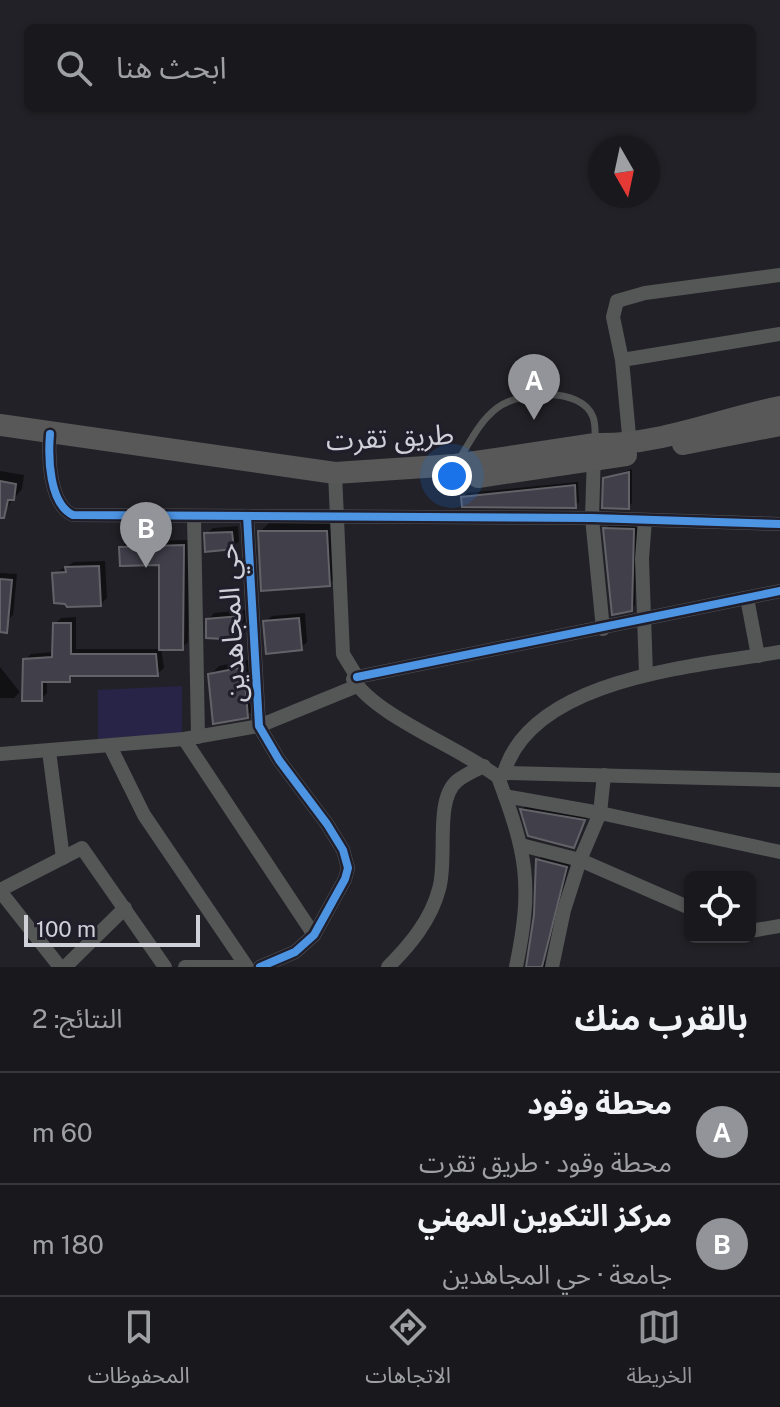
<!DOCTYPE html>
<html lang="ar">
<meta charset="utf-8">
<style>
body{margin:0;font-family:"Public Sans","Noto Sans Arabic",sans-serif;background:#26262a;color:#f1f3f6;direction:rtl}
.controls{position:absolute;right:24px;bottom:24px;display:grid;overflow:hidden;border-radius:12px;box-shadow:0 2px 6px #0004}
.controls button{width:72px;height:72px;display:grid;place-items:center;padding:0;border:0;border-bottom:2px solid #37383b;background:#19191d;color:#f1f3f6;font:40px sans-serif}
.compass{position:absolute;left:588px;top:136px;width:72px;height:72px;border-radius:50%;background:#19191d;box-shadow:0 2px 6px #0004;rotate:171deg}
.scale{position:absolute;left:24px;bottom:20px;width:176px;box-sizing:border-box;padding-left:8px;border:4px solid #d0d0d8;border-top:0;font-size:22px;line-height:28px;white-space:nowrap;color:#d0d0d8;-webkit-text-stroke:6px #1f1e2a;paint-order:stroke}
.you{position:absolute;left:452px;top:476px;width:28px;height:28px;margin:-20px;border:6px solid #fff;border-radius:50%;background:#1a73e8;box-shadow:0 0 0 12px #1a73e833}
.badge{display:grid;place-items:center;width:52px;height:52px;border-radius:50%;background:#93939a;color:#fff;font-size:26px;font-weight:700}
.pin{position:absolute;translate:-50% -66px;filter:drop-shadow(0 2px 4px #0008)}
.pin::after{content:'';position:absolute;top:42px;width:28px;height:24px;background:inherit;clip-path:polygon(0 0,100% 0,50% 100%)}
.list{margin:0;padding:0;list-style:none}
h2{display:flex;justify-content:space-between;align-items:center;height:104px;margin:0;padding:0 32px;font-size:34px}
h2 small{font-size:26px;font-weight:400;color:#9fa0a4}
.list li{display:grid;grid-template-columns:52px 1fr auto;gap:24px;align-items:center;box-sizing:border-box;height:112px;padding:0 32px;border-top:2px solid #37383b}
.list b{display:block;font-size:30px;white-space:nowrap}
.list p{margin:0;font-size:26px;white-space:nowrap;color:#9fa0a4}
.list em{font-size:26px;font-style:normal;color:#9fa0a4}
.icon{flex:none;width:44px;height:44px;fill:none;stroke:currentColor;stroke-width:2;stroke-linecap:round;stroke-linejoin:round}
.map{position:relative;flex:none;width:780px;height:967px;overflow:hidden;direction:ltr}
.search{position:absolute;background:#19191d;box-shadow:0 2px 6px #0004;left:24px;right:24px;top:24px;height:88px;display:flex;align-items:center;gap:20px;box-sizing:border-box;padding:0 28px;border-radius:12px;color:#9fa0a4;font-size:30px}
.sheet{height:328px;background:#19191d}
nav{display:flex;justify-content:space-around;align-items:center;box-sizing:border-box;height:112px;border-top:2px solid #37383b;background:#19191d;font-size:22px;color:#9fa0a4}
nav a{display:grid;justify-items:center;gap:4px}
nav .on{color:#93939a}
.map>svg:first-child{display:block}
</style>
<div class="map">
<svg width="780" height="967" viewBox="0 0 780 967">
<rect width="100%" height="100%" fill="#212127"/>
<!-- green -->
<polygon fill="#282447" points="182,686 182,733 98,739 98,690"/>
<!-- shadow -->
<g fill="#0007">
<polygon points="632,469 632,503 628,507 605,478"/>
<polygon points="0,471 24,475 22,489 5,509 0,509"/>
<polygon points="578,482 579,502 575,506 463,497 467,493"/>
<polygon points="269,523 335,523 338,575 329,584 260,532"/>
<polygon points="609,525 637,526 635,605 631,609 605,529"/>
<polygon points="238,526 239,541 233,547 206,534 213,528"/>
<polygon points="190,540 188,642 182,648 161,648 164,668 157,674 75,674 70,680 47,680 47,693 41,699 25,660 31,654 54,652 55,624 61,618 76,617 76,649 161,649 161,563 121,548 127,541"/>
<polygon points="105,561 107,598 101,604 54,574 74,562"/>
<polygon points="0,573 17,574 13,615 7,621 0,621"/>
<polygon points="245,610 246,631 240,638 208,620 214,613"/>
<polygon points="305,613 307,642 301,648 265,622 272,616"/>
<polygon points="252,659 256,707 247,716 210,675 219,666"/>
<polygon points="0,667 20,692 14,698 0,698"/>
<polygon points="526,806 587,817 577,842 574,846 522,809"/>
<polygon points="542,856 570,863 545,960 548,967 528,967 536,915 538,860"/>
</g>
<!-- building -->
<g fill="#403f4a" stroke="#626268" stroke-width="2">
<polygon points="629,472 629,509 602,508 603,478"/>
<polygon points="0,481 16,484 14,500 8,500 4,518 0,518"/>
<polygon points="575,485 576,508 462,507 461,497"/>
<polygon points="603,528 634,529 632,611 612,615"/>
<polygon points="258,531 327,531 330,586 261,591"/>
<polygon points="232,532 234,549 205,552 204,533"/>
<polygon points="184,545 183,650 159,650 159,565 120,566 119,547"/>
<polygon points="99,566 101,606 67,607 65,604 54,603 52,573 66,572 65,567"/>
<polygon points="0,579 12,580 7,633 0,632"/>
<polygon points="240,616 241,640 206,638 206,619"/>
<polygon points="299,618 302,650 266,654 263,621"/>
<polygon points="53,623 71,623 71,654 156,654 158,676 70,676 70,682 42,682 42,701 22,701 23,659 52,657"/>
<polygon points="244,667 248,718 213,724 208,674"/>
<polygon points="520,809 585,820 574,848 528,836"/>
<polygon points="536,859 567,867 542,967 526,967 534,915"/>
</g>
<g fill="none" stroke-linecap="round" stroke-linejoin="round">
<!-- lane -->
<path stroke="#555656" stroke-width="7" d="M460 458C471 440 480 421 497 408 519 391 581 386 593 417 596 425 595 434 595 442"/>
<!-- street -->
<g stroke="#555656" stroke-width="14">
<polyline points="622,360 613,317 617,301 645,293 780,275"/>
<path d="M50 434C48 457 49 504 73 515L592 518 780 524"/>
<polyline points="630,446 622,360 780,334"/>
<polyline points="594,453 592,518 603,629"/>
<polyline points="335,473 343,654 357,677"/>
<polyline points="194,516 198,737"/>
<polyline points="247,516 259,726 279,760 327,824 343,850 348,868 345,879 314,935 295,952 260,967"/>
<polyline points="645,520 642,559 646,674"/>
<polyline points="747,598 758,656"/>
<polyline points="357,677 780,591"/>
<path d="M357 677 353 679C375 716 461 748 498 777 527 854 533 885 516 967"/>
<polyline points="184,739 314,935"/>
<polyline points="110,746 144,815 247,967"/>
<polyline points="49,751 63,858"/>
<polyline points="0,754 184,739 259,726 357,686"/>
<path d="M504 773C532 677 699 666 780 652"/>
<polyline points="498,777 504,773 780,780"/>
<polyline points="505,796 600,813 780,852"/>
<polyline points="521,845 580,860 690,908"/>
<polyline points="0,890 82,848 165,967"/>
<polyline points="0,891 60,967"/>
<polyline points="750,931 780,926"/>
<polyline points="65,967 125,908"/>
<polyline points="185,967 238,967"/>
<path d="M388 967C410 945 431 920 439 889 448 860 434 800 457 781 464 775 475 770 484 766"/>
<polyline points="552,967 564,910 580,860 600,813 604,775"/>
</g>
<!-- primary -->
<g stroke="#575857" stroke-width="22">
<path d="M0 425 335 473 455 465 595 444C657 446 719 419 780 407"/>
<polyline points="683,444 780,425"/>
<polyline points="478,477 626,455"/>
</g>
<defs>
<g id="cycleway">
<path d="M50 434C48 457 49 504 73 515L592 518 780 524"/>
<polyline points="247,516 259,726 279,760 327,824 343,850 348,868 345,879 314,935 295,952 260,967"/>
<polyline points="357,677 780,591"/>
</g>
</defs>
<!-- cycleway casing -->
<use href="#cycleway" stroke="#1f1e2a" stroke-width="13"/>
<!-- cycleway -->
<use href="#cycleway" stroke="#4d94e3" stroke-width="8"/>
</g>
<g text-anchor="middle" stroke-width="6" stroke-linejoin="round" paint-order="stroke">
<!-- street labels -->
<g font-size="28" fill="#d0d0d8" stroke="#1f1e2a">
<text transform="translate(390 437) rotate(-3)" y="10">طريق تقرت</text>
<text transform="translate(231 623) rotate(-93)" y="10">حي المجاهدين</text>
</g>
</g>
</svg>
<div class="controls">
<button><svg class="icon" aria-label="locate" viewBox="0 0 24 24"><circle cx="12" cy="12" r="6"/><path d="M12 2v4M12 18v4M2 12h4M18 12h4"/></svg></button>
</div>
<svg class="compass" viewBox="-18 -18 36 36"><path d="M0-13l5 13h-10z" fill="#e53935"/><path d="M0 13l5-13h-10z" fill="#9fa0a4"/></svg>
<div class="scale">100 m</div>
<div class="you"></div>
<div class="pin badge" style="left:534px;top:420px">A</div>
<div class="pin badge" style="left:146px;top:568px">B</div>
<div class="search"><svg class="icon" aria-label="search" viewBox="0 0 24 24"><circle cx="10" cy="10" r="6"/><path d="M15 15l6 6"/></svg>ابحث هنا</div>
</div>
<section class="sheet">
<h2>بالقرب منك<small>النتائج: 2</small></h2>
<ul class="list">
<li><span class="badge">A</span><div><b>محطة وقود</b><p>محطة وقود · طريق تقرت</p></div><em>60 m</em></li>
<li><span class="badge">B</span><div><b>مركز التكوين المهني</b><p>جامعة · حي المجاهدين</p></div><em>180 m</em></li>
</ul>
</section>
<nav>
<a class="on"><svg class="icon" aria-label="map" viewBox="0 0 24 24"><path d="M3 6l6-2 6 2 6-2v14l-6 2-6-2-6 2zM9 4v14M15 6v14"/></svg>الخريطة</a>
<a><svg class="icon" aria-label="directions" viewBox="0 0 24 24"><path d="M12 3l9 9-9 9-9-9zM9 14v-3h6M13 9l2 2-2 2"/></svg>الاتجاهات</a>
<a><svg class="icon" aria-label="saved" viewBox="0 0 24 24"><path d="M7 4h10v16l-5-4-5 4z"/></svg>المحفوظات</a>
</nav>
